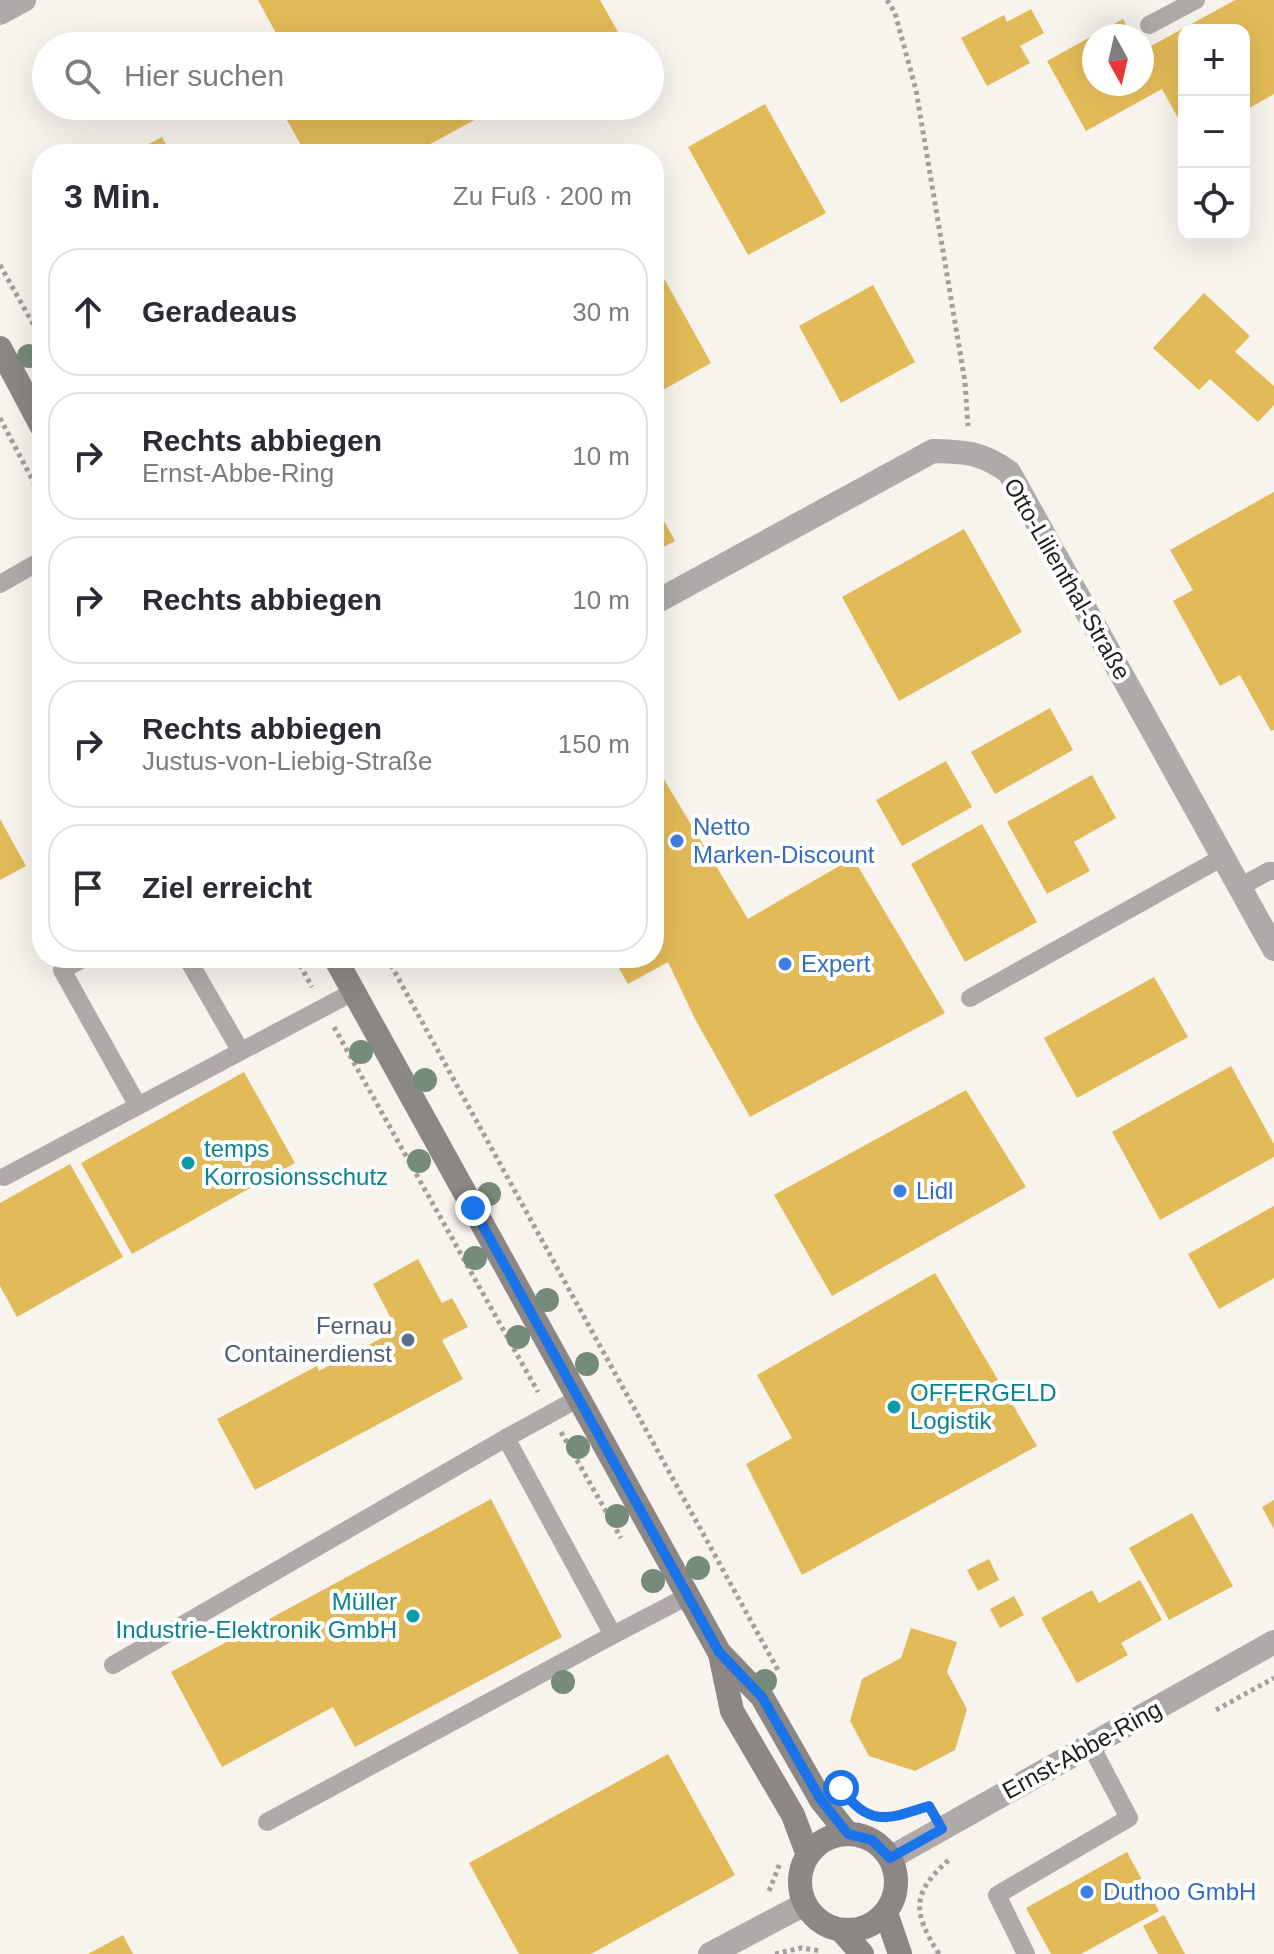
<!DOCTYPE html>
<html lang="de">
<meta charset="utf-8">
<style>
body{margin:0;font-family:Arial,sans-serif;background:#f2f2f3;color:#2b2b33}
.controls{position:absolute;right:24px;top:24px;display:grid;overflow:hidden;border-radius:16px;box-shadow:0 8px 32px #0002}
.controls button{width:72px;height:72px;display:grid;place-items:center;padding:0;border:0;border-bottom:2px solid #e1e1e2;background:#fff;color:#2b2b33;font:40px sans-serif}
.compass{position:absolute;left:1082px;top:24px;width:72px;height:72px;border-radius:50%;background:#fff;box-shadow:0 8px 32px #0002;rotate:172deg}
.stop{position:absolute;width:24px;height:24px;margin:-18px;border:6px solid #1a73e8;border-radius:50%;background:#fff}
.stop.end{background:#1a73e8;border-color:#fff;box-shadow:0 2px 8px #0008}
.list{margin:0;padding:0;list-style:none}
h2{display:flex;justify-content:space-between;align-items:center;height:104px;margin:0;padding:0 32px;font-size:34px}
h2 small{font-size:26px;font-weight:400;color:#7c7c81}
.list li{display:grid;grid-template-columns:52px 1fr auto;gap:24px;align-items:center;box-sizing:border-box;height:128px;margin:0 16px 16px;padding:0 16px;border:2px solid #e1e1e2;border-radius:32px}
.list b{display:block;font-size:30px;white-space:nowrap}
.list p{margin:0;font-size:26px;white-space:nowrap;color:#7c7c81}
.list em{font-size:26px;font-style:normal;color:#7c7c81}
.icon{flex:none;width:44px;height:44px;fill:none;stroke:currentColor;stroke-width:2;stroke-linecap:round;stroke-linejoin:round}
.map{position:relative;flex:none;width:1274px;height:1954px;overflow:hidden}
.search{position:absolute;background:#fff;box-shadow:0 8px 32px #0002;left:32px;top:32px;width:632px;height:88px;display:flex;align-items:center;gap:20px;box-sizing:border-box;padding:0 28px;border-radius:44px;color:#7c7c81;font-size:30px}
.panel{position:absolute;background:#fff;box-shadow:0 8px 32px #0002;left:32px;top:144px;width:632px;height:824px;border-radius:32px}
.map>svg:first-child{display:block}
</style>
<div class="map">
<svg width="1274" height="1954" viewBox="0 0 1274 1954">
<rect width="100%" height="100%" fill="#f7f4ee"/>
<!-- building -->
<g fill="#e2ba58">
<polygon points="258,0 600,0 622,39 610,46 283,46"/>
<polygon points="1235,0 1274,0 1274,94 1244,111 1244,30 1184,30 1184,129 1162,89 1086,131 1047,61 1123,19 1132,36 1094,36 1094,84 1142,84 1142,51"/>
<polygon points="1031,9 1044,33 1020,46 1030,63 987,86 961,38 1004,15 1007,22"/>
<polygon points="765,104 826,213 748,255 688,147"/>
<polygon points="279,106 500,106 412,154 306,154"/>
<polygon points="162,137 171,154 130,154"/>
<polygon points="665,280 711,363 654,395 654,287"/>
<polygon points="873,285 915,362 841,403 799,326"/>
<polygon points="1204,293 1250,336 1235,352 1274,386 1274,405 1258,422 1210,379 1199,390 1153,348"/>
<polygon points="1274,492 1274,730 1271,731 1240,675 1220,686 1173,601 1193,590 1170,550"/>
<polygon points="654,503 675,541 654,552"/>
<polygon points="964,529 1022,632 899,701 842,597"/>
<polygon points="1050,708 1073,750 995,794 971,752"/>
<polygon points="946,761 972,807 902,846 876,800"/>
<polygon points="654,763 748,919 853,858 945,1013 750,1117 695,1019 668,962 628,984 613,958 654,958"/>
<polygon points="1092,775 1116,818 1074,842 1090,871 1047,894 1007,822"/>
<polygon points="0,819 26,866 0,880"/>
<polygon points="982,824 1037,922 965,962 911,864"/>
<polygon points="1154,977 1188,1037 1077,1098 1044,1038"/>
<polygon points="1231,1066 1274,1144 1274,1157 1160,1220 1112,1132"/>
<polygon points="244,1072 295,1163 132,1254 81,1163"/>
<polygon points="966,1090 1026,1187 832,1296 774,1195"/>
<polygon points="70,1164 123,1257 17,1317 0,1286 0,1203"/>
<polygon points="1274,1206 1274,1278 1219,1309 1188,1254"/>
<polygon points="418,1259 442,1303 452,1298 468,1327 442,1340 463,1379 255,1490 217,1419 317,1366 319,1371 397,1330 373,1284"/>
<polygon points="935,1273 1037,1446 802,1575 746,1464 792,1438 757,1375"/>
<polygon points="491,1499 562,1637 355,1747 333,1707 222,1767 171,1672"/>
<polygon points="1274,1500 1274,1529 1262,1507"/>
<polygon points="1192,1513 1233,1586 1169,1620 1129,1548"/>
<polygon points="989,1559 999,1580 978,1591 967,1570"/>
<polygon points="1140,1580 1162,1620 1121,1643 1128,1655 1077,1683 1041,1618 1092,1590 1099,1603"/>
<polygon points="1014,1596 1024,1615 1000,1628 990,1609"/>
<polygon points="911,1628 957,1642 947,1672 967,1709 955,1750 915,1771 869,1756 850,1721 862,1679 901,1658"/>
<polygon points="668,1754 735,1875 591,1954 519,1954 469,1863"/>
<polygon points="1127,1852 1159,1911 1081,1954 1051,1954 1026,1908"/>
<polygon points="1164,1915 1185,1954 1158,1954 1143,1926"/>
<polygon points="123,1935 133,1954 88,1954"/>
</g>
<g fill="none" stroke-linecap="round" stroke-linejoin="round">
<!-- path -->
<g stroke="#a3a09c" stroke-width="5" stroke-dasharray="4 4" stroke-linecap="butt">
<polyline points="887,0 895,13 916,90 965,382 968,426"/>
<polyline points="0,265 42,340"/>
<polyline points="0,418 42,498"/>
<polyline points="296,958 312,987"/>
<polyline points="387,958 779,1672"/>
<polyline points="334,1027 538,1392"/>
<polyline points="561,1432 621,1538"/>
<polyline points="1216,1710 1274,1678"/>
<polyline points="869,1813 886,1820 908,1813"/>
<polyline points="769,1891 780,1863"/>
<polyline points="775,1954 801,1948 822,1951"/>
<path d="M939 1954C911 1910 912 1892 951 1858"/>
</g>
<!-- service -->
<g stroke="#adaaa9" stroke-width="18">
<polyline points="1149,25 1196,0"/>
<polyline points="0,584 42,560"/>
<polyline points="1240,887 1269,871 1274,871"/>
<polyline points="84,958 62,970 138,1106"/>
<polyline points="187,958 240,1050"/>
<polyline points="970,998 1223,857"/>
<polyline points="4,1177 353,992"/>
<polyline points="579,1398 506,1438 613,1635 688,1596"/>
<polyline points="113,1665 506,1438"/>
<polyline points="267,1822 613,1635"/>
<polyline points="1026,1954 997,1895 1129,1818 1091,1746"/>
</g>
<!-- minor -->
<g stroke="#adaaa9" stroke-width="24">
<polyline points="0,13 24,0"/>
<path d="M654 603 933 451C966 452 981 452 1009 472L1274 949"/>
<polyline points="890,1858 1274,1642"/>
<polyline points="710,1954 805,1904"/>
</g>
<!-- secondary -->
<g stroke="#8a8784" stroke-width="24">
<polyline points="0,348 42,427"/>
<polyline points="335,958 719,1652 762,1697 821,1800 848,1834"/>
<polyline points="720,1654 732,1711 793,1815 808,1855"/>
<circle cx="848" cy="1882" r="48"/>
<polyline points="886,1913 900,1954"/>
<polyline points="841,1930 862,1954"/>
</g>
</g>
<!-- trees -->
<g fill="#768b7b">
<circle cx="29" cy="356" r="12"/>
<circle cx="361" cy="1052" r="12"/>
<circle cx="425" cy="1080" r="12"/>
<circle cx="419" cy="1161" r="12"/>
<circle cx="489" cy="1194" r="12"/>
<circle cx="475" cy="1258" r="12"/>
<circle cx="547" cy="1300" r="12"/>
<circle cx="518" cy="1337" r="12"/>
<circle cx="587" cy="1364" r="12"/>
<circle cx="578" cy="1447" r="12"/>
<circle cx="617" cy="1516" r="12"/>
<circle cx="698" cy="1568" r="12"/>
<circle cx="653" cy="1581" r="12"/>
<circle cx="765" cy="1681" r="12"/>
<circle cx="563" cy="1682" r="12"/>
</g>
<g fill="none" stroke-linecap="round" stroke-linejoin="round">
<!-- route -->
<path stroke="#1a73e8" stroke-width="10" d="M473 1208 719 1652 762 1697 821 1800 848 1834 872 1840 890 1858 942 1829 929 1806C889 1819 868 1828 841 1788"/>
</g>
<!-- markers -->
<g fill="#3f7fe0" stroke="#fff" stroke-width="3">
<circle cx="677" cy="841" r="8"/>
<circle cx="785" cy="964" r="8"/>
<circle cx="900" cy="1191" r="8"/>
<circle cx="1087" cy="1892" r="8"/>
</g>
<g fill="#0f9aa8" stroke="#fff" stroke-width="3">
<circle cx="188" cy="1163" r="8"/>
<circle cx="894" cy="1407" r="8"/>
<circle cx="413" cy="1616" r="8"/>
</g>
<circle fill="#5c6f8a" stroke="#fff" stroke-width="3" cx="408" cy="1340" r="8"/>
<g text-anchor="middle" stroke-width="8" stroke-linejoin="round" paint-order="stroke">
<!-- street labels -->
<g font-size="24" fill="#201f1d" stroke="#fff">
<text transform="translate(1067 579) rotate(60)" y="8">Otto-Lilienthal-Straße</text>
<text transform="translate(1082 1750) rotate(-29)" y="8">Ernst-Abbe-Ring</text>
</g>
<!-- shop labels -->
<g font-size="24" fill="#366cbe" stroke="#fff" text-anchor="start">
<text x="693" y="835">Netto<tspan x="693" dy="28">Marken-Discount</tspan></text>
<text x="801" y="972">Expert</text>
<text x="916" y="1199">Lidl</text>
<text x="1103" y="1900">Duthoo GmbH</text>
</g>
<!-- culture labels -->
<g font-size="24" fill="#0d838f" stroke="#fff" text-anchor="start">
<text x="204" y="1157">temps<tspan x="204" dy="28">Korrosionsschutz</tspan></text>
<text x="910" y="1401">OFFERGELD<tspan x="910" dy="28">Logistik</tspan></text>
<text x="397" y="1610" text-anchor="end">Müller<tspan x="397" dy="28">Industrie-Elektronik GmbH</tspan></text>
</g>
<!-- service labels -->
<g font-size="24" fill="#4e5e75" stroke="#fff" text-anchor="end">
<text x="392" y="1334">Fernau<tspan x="392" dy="28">Containerdienst</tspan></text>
</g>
</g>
</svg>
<div class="controls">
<button>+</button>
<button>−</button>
<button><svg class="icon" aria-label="locate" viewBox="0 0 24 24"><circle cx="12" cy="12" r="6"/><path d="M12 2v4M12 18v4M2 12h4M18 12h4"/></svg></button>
</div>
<svg class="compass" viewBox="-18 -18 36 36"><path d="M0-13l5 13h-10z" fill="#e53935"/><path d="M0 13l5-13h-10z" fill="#7c7c81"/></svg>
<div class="stop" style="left:841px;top:1788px"></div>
<div class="stop end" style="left:473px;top:1208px"></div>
<div class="search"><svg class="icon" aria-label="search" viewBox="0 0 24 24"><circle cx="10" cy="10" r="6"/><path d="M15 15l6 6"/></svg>Hier suchen</div>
<section class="panel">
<h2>3 Min.<small>Zu Fuß · 200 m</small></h2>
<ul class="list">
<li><svg class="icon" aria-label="ahead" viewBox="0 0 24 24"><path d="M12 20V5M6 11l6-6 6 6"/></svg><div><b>Geradeaus</b></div><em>30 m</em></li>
<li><svg class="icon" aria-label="right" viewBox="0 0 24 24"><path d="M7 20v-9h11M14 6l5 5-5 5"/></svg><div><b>Rechts abbiegen</b><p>Ernst-Abbe-Ring</p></div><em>10 m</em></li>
<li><svg class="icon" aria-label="right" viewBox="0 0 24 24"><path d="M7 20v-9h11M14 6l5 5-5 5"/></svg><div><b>Rechts abbiegen</b></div><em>10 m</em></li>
<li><svg class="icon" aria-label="right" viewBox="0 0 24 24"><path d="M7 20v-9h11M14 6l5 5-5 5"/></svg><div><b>Rechts abbiegen</b><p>Justus-von-Liebig-Straße</p></div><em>150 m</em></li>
<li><svg class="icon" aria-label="arrive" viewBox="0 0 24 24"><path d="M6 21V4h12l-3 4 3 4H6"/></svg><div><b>Ziel erreicht</b></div></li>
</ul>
</section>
</div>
